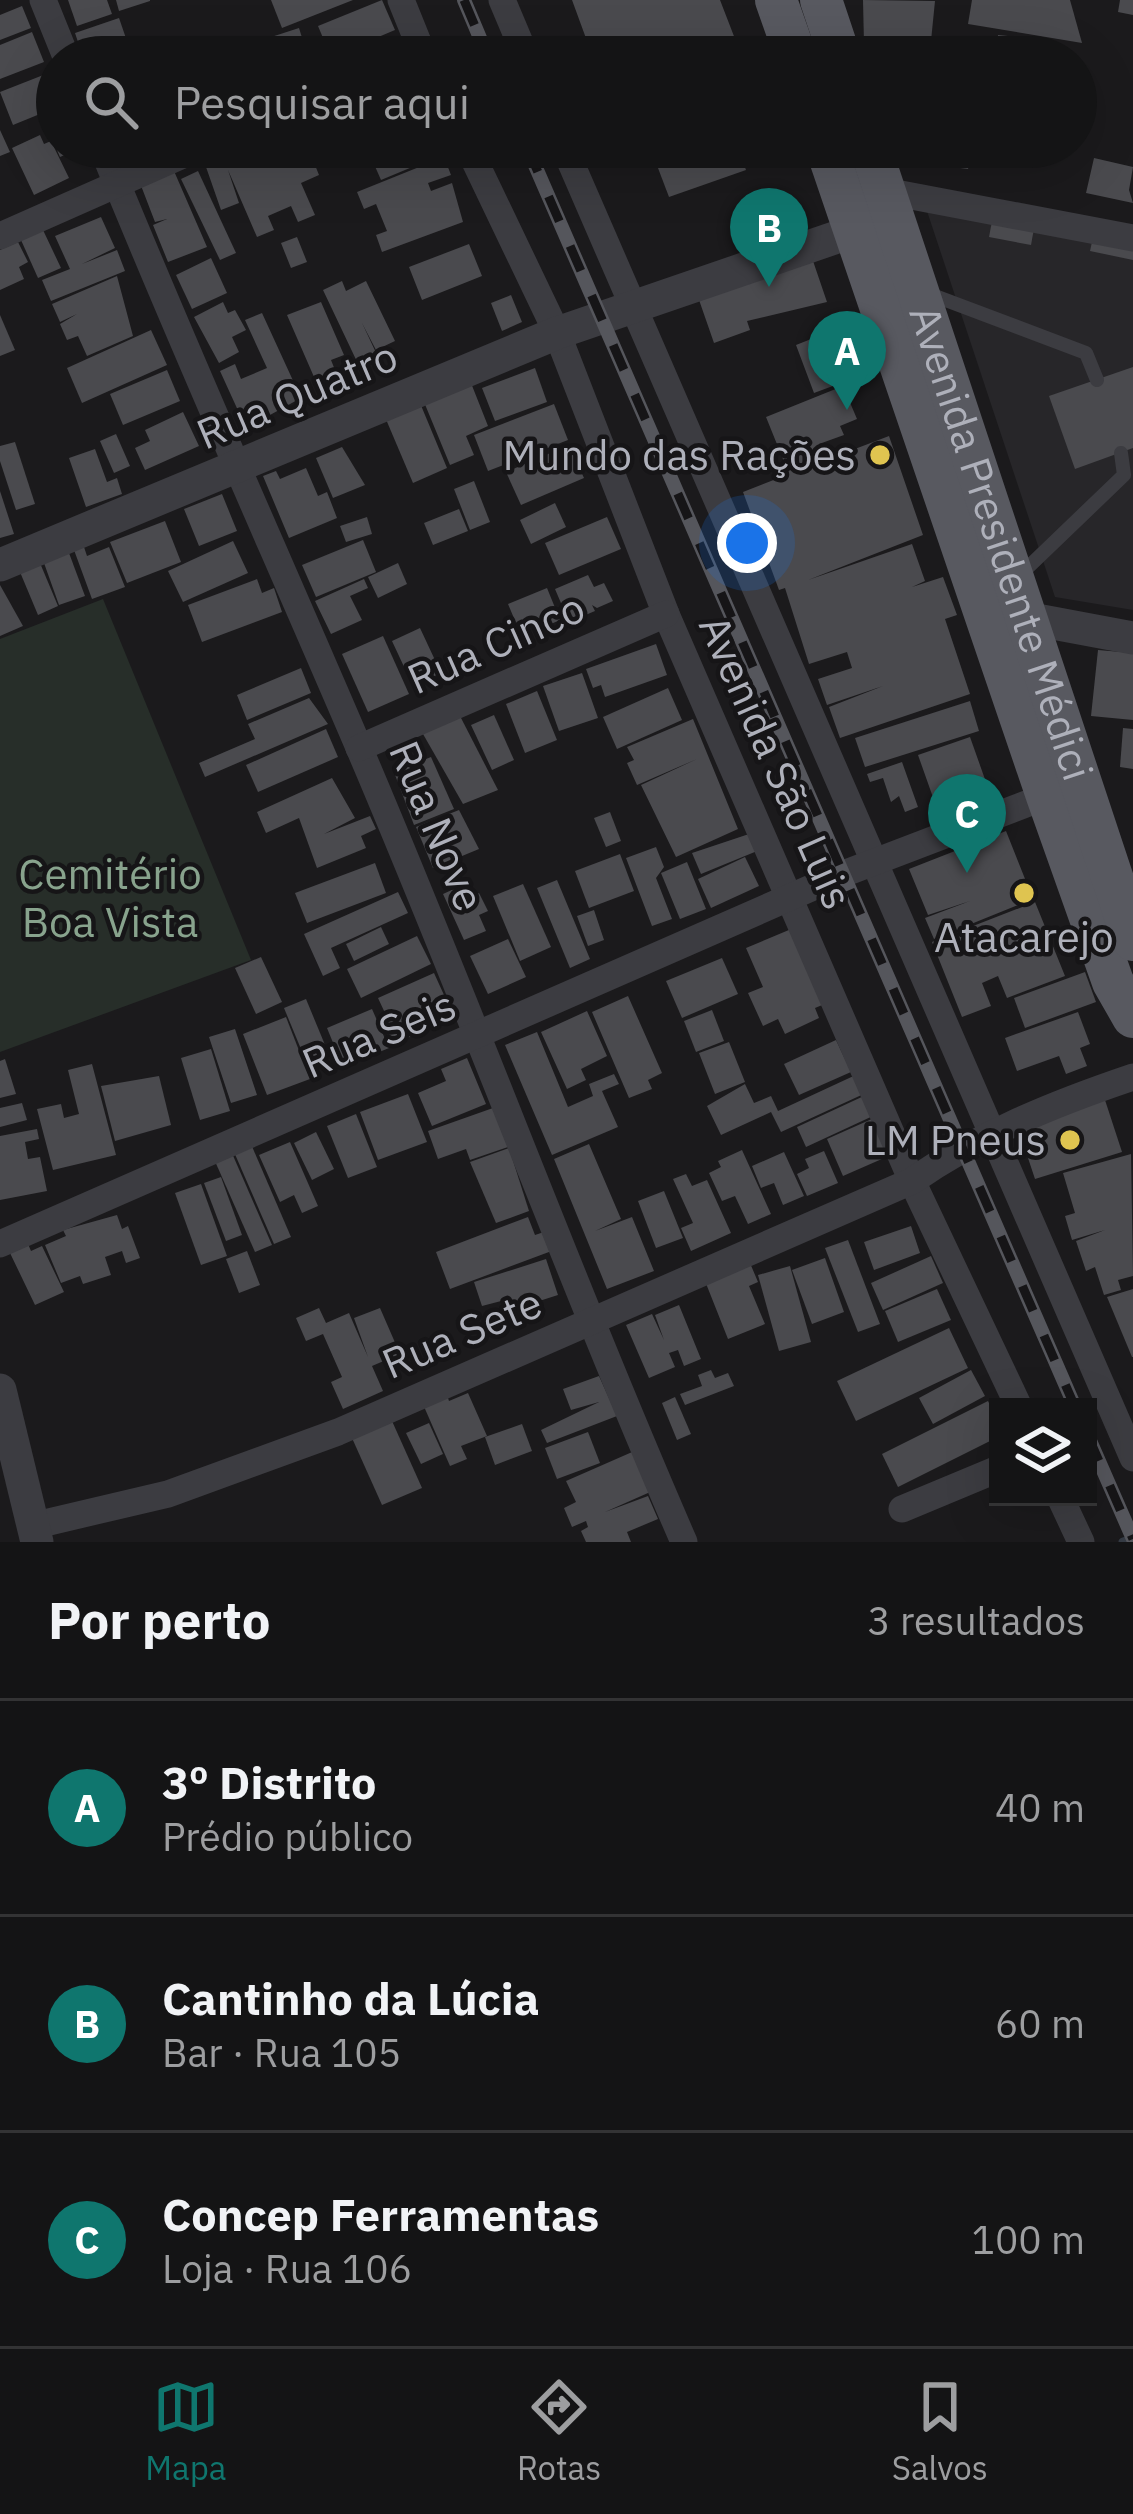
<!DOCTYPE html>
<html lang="pt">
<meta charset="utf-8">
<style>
body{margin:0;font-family:"IBM Plex Sans",sans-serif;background:#212122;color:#f1f3f6}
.controls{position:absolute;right:36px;bottom:36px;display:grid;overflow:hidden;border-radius:0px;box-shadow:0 12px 48px #0002}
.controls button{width:108px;height:108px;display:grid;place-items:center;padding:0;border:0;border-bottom:3px solid #333334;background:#141415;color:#f1f3f6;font:60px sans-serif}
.you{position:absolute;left:747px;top:543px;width:42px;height:42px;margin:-30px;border:9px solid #fff;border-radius:50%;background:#1a73e8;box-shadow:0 0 0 18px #1a73e833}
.badge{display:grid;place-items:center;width:78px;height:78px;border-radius:50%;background:#0f766e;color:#fff;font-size:39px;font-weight:700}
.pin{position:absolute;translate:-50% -99px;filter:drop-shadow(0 3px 6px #0008)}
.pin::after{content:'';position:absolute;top:63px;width:42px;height:36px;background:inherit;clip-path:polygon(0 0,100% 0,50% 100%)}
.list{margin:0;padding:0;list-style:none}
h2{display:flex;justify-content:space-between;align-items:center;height:156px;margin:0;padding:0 48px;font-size:51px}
h2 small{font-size:39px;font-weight:400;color:#9d9ea0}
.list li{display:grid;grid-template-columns:78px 1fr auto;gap:36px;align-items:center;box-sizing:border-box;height:216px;padding:0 48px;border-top:3px solid #333334}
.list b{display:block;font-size:45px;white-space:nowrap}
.list p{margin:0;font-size:39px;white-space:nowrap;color:#9d9ea0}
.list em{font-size:39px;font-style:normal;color:#9d9ea0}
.icon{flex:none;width:66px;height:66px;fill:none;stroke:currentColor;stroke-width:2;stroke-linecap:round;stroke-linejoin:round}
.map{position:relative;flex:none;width:1133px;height:1542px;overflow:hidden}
.search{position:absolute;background:#141415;box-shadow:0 12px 48px #0002;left:36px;right:36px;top:36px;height:132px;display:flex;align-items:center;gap:30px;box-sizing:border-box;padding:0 42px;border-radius:66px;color:#9d9ea0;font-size:45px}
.sheet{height:804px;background:#141415}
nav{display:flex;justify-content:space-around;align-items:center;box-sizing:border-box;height:168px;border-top:3px solid #333334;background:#141415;font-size:33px;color:#9d9ea0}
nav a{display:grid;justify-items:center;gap:6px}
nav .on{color:#0f766e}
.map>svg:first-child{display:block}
</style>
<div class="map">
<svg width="1133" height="1542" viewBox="0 0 1133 1542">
<rect width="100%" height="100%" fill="#1b1a1c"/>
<!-- built -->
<polygon fill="#272629" points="925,205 1133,244 1133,610 1055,597"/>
<!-- green -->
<polygon fill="#272e29" points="103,599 251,960 0,1052 0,639"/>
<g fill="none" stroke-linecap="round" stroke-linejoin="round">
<!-- stream -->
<polyline stroke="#353b44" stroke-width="9" points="1123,1542 1133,1539"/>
</g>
<!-- building -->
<g fill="#4a4a4e">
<polygon points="68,0 107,0 112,14 77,26"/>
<polygon points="116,0 150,0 150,1 119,11"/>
<polygon points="271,0 353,0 282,28"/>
<polygon points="382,0 395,30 331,57 318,26"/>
<polygon points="572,0 720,0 742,57 565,57 563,50 587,41"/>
<polygon points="863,0 935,1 930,51 864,44"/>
<polygon points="972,0 1070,0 1082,43 968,24"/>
<polygon points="1120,0 1133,0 1133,15 1118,12"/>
<polygon points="22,6 31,28 0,40 0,15"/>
<polygon points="119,18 130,50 83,57 75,33"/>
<polygon points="299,28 308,57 271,57 265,39"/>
<polygon points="32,32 44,62 0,79 0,45"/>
<polygon points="998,35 1051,40 1049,57 996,57"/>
<polygon points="219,39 226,57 190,57 188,51"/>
<polygon points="51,72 57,107 13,125 0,92"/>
<polygon points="0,130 10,152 0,156"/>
<polygon points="57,130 57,147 83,147 60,157 50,133"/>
<polygon points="40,135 44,144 51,141 69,178 34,195 12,148"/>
<polygon points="240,147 264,147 269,159 266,147 365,147 348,154 345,148 313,160 319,175 301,183 315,215 298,222 291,206 268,216 274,230 257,237 228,170 239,203 221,210 206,167 244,156"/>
<polygon points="424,147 429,160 381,180 367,148"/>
<polygon points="578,147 620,147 620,148 583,161"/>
<polygon points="650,147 738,147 746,170 669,197"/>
<polygon points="909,147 973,147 968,169 912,162"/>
<polygon points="444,157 451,175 428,183 431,191 452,183 463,222 382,252 376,235 387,231 376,204 364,209 357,192"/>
<polygon points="1094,158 1133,167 1129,190 1133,203 1086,193"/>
<polygon points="174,171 207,247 168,262 153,225 167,219 155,222 140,183"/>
<polygon points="198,171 236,253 220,260 181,179"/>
<polygon points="993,216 1035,223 1031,245 989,237"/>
<polygon points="101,217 115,248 82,264 117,250 125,271 51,301 42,280 70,269 55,236"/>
<polygon points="43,230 61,268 38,278 21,240"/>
<polygon points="1094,233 1133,242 1133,260 1090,251"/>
<polygon points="297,237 307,262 291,268 281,243"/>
<polygon points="18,242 28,262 19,267 24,279 0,290 0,250"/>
<polygon points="469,244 482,276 422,300 409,267"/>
<polygon points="211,258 227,293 192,309 176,275"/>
<polygon points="812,258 827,302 747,321 750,330 714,343 698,297"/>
<polygon points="117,276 133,336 87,356 78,336 67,340 60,324 77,314 60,322 52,304"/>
<polygon points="342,281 346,291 366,281 395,341 376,350 362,323 379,359 360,368 323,290"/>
<polygon points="511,295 522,322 502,331 491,303"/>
<polygon points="223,302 228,313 235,310 246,330 232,337 239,352 219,363 194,317"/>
<polygon points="321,302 344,355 331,360 341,385 321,393 287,315"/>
<polygon points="262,313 301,398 246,428 220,371 235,364 241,379 267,368 245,320"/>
<polygon points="0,315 15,350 0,356"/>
<polygon points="839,328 857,377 814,393 796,345"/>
<polygon points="151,330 167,365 82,403 67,368"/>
<polygon points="1133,367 1133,448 1075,469 1049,396"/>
<polygon points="535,368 547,402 495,421 482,388"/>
<polygon points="167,370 180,401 123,425 110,394"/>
<polygon points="471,383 488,426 466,436 474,455 450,465 424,402"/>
<polygon points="843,386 857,419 840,426 844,435 819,444 826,460 889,436 923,535 808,580 912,544 925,581 912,587 943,577 957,615 945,619 970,694 840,738 829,707 883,686 827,705 818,679 852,668 847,652 809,664 785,588 779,590 743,492 789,474 766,417"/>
<polygon points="420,403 447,468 413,483 385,417"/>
<polygon points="554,404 568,440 488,471 474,435"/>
<polygon points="183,412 199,446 145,470 135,448 150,441 145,430"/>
<polygon points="116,434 130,466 114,473 100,441"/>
<polygon points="15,442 35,504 16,510 0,461 0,446"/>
<polygon points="569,445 584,478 521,505 506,472"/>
<polygon points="342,447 365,485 333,498 316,458"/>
<polygon points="95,449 107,482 117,478 122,494 86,507 69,458"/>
<polygon points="306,468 318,496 327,492 337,518 289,538 263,476 276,471 280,479"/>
<polygon points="474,481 490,522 470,530 454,489"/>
<polygon points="0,491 14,534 0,538"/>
<polygon points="222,494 237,531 199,546 184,509"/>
<polygon points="555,503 566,527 531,544 520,520"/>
<polygon points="459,509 468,531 433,545 424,523"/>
<polygon points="367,517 372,534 346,542 340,526"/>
<polygon points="607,517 621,549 559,575 545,543"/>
<polygon points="165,521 181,562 127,583 110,542"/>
<polygon points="363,540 376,572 316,597 302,565"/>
<polygon points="233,541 248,573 183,602 168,571"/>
<polygon points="84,547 87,556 109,547 125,587 92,599 74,550"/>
<polygon points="69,553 85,596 59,605 44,563"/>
<polygon points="40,563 58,606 38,615 20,572"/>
<polygon points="398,563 407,584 378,598 368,577"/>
<polygon points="588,575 594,587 604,583 613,601 597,608 592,605 595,611 569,622 555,589"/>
<polygon points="257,579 262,593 274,588 282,612 202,642 188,605"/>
<polygon points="364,579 368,588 350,596 362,620 331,634 315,601"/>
<polygon points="0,585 23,626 0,636"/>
<polygon points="547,588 560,620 535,631 529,617 516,623 508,604"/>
<polygon points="420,628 441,673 413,686 392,641"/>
<polygon points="383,636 409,694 368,712 342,654"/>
<polygon points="656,644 667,675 605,697 601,685 593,688 586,669"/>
<polygon points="1098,650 1133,653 1133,720 1091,716"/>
<polygon points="301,668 311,693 247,720 237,695"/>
<polygon points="582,673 598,718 559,731 543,686"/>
<polygon points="668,688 682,720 617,749 603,717"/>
<polygon points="537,691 557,740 525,753 506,704"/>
<polygon points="309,698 328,724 205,777 199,763 255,739 248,724"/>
<polygon points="970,701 979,731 865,767 855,738"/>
<polygon points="494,715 514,760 492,770 471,725"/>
<polygon points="460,716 498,790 463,804 423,734"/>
<polygon points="693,719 738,829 676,857 641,785 697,759 637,785 627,763 634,760 627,747"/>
<polygon points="1123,728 1133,729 1133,769 1120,767"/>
<polygon points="326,729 338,757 258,792 246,765"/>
<polygon points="970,737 987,785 935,803 918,755"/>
<polygon points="431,757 454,809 414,825 394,772"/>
<polygon points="902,762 918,807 905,812 899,796 891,802 883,778 870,782 867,774"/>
<polygon points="332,778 355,818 324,834 370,816 376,829 361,836 366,848 317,868 299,818 266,833 257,812"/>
<polygon points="459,810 479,849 433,868 416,827"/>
<polygon points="610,812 621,841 606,847 594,818"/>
<polygon points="1006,831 1033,899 934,939 925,918 970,901 928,915 909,869"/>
<polygon points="755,832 762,849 701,874 692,853"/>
<polygon points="656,847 664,867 656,878 672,919 652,926 626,858"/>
<polygon points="620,854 634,891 589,908 575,871"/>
<polygon points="745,857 759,886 711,908 698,879"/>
<polygon points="687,862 706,909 680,919 661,873"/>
<polygon points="375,863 386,893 307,923 295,893"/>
<polygon points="557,880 590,959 570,968 537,888"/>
<polygon points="465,884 471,896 479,893 488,911 479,915 486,931 464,940 443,894"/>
<polygon points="523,884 551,947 520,961 493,896"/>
<polygon points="398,892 408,913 331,948 340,968 323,976 304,934"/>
<polygon points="1035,902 1065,976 1007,998 998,976 982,983 991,1006 962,1017 932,942"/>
<polygon points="594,910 604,940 588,946 577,916"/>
<polygon points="381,927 389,944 354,961 346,944"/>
<polygon points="796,927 832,1001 815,1008 819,1018 785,1034 778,1019 763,1026 748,993 763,987 746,948"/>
<polygon points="417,936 431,964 361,998 347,969"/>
<polygon points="508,939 526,977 488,994 470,956"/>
<polygon points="261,957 282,1002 256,1014 235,968"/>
<polygon points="722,958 738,994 682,1018 666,981"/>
<polygon points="1085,972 1096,1002 1025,1028 1014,998"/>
<polygon points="434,973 454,1017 392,1045 379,1016 385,1013 378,998"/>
<polygon points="628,996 662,1073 648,1080 652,1089 629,1098 592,1012"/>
<polygon points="306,999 330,1057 308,1066 284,1008"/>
<polygon points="372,1009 389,1048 343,1067 327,1028"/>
<polygon points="712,1010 724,1041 696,1052 684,1021"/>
<polygon points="587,1011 607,1056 581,1069 586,1080 567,1089 541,1032"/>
<polygon points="1078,1012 1090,1044 1080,1048 1087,1066 1066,1074 1059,1056 1017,1071 1005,1038"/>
<polygon points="286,1017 310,1079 267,1095 243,1034"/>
<polygon points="235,1029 257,1095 231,1103 209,1037"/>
<polygon points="537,1032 568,1107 593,1096 589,1084 614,1074 619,1084 602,1091 618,1127 552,1155 505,1045"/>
<polygon points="836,1040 851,1072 799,1095 784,1064"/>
<polygon points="729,1042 745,1082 715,1094 699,1053"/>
<polygon points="211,1049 230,1111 200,1120 181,1058"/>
<polygon points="467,1058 486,1104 432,1126 418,1093 446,1081 441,1069"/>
<polygon points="5,1059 16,1094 0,1098 0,1061"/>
<polygon points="92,1064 116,1155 53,1170 37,1109 61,1104 64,1118 79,1114 68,1070"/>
<polygon points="860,1073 868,1092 781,1132 771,1112 721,1135 707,1106 745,1084 754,1103 771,1096 778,1111"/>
<polygon points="159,1076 171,1125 115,1141 101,1086"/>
<polygon points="408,1094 427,1142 378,1160 360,1112"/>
<polygon points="866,1095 875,1115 806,1147 797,1127"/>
<polygon points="1105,1100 1122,1152 1035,1179 1018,1128"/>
<polygon points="22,1103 27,1120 0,1127 0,1108"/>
<polygon points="493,1108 508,1147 470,1160 466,1149 438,1159 428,1131"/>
<polygon points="356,1114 377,1167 348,1178 327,1126"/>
<polygon points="874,1118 891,1155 843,1176 827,1139"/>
<polygon points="37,1129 39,1139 25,1142 28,1159 40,1157 47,1191 0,1200 0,1136"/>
<polygon points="316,1132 334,1169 312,1180 294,1143"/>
<polygon points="290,1142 318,1206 302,1213 294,1195 280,1202 259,1155"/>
<polygon points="251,1144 291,1237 274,1244 234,1152"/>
<polygon points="589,1144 621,1219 595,1231 632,1217 654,1271 607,1289 554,1159"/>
<polygon points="509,1148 529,1211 496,1223 470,1162"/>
<polygon points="742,1150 771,1214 748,1224 735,1196 722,1201 709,1173 721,1167 718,1161"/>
<polygon points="231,1151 272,1245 255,1252 214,1159"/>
<polygon points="824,1151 838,1183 807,1196 797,1174 809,1168 805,1159"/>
<polygon points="784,1152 804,1196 783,1205 774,1183 761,1188 752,1166"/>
<polygon points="1131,1154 1133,1276 1118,1280 1121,1290 1104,1295 1095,1267 1086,1271 1076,1241 1105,1230 1072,1240 1065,1216 1075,1213 1063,1173"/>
<polygon points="686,1174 692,1186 707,1180 731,1233 691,1251 681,1228 693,1223 673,1179"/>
<polygon points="221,1177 242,1235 226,1241 204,1183"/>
<polygon points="201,1184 227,1256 201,1265 175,1193"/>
<polygon points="664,1191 683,1238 656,1248 638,1201"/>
<polygon points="117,1215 122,1229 128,1226 140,1258 126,1263 122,1251 105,1257 111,1275 83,1284 80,1276 61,1283 45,1245 66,1236 63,1230"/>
<polygon points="528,1217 535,1235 550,1230 557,1249 450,1289 436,1252"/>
<polygon points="911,1226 920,1253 874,1270 864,1242"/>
<polygon points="848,1240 880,1324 858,1332 825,1248"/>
<polygon points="28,1244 31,1251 42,1246 64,1292 35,1305 10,1253"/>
<polygon points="247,1251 260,1285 239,1293 226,1259"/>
<polygon points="931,1256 943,1283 883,1310 871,1283"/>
<polygon points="825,1258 844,1312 812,1324 792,1270"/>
<polygon points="546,1259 558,1295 508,1311 505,1300 482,1306 474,1282"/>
<polygon points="750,1263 758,1282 749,1286 765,1324 728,1339 705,1281"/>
<polygon points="790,1266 811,1342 779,1351 758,1275"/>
<polygon points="937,1289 951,1320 898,1342 885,1311"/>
<polygon points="1133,1289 1133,1357 1132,1357 1107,1297"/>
<polygon points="679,1305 701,1359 684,1366 678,1350 669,1353 675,1367 649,1378 626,1325 652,1314 664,1340 655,1315"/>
<polygon points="319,1308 326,1323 349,1313 368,1357 354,1318 380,1308 400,1354 372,1366 383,1391 343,1409 331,1382 342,1377 323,1334 306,1341 296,1318"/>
<polygon points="949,1328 968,1368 856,1421 837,1381"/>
<polygon points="711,1370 715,1378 728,1373 734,1386 685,1405 680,1394 702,1386 698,1375"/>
<polygon points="971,1370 985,1396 933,1424 919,1398"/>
<polygon points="599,1376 617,1416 547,1443 541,1430 599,1402 571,1410 563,1389"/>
<polygon points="446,1392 449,1401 468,1393 487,1436 461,1446 467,1459 450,1466 422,1402"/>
<polygon points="675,1397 691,1434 677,1440 662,1403"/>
<polygon points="988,1401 998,1421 998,1437 898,1487 882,1454"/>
<polygon points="392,1421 422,1488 382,1505 352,1438"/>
<polygon points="429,1423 443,1454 421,1464 406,1433"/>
<polygon points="522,1424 532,1451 495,1465 485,1437"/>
<polygon points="588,1432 600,1463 557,1479 545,1448"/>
<polygon points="639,1449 657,1489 605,1512 648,1496 658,1519 627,1532 631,1542 586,1542 581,1531 588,1527 586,1521 572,1527 564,1508 576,1502 566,1481"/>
</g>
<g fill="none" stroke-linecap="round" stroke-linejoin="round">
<!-- service -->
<g stroke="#3c3c41" stroke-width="14">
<polyline points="927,293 1086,353 1097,380"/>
<polyline points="1021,574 1124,475 1121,453"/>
</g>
<!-- minor -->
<g stroke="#3c3c41" stroke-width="27">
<polyline points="43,0 66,57"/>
<polyline points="401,0 424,57"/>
<polyline points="502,0 526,57"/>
<path d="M102 147C184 350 274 549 360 750 472 1012 570 1280 684 1542"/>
<polyline points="468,147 557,333 666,614 912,1181 1019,1407"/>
<polyline points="564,147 1133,1458"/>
<polyline points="885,191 1133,238"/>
<polyline points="0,236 201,147"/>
<polyline points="359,748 666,614"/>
<polyline points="0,1244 843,874 1047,796"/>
<polyline points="1060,1497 1081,1542"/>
<polyline points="902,1509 998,1469"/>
<path d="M32 1526 168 1494 338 1432 912 1181C982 1133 1053 1104 1133 1077"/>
</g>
<!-- tertiary -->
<g stroke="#3c3c41" stroke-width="33">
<polyline points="0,565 557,333 875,224"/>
<polyline points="1006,624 1026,618 1133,638"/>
<polyline points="0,1390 37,1542"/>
</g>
<!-- primary -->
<g stroke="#585960" stroke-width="42">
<polyline points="776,0 796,57"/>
<polyline points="821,0 840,57"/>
<polyline points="826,147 1047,796 1113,982 1133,1017"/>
<path id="s1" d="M870 147 1133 940"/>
</g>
<defs>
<g id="rail">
<polyline points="464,0 488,57"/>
<polyline points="527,147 1075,1407"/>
<polyline points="1088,1436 1133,1539"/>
</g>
</defs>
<!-- rail casing -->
<use href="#rail" stroke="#55565c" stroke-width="14"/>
<!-- rail -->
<use href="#rail" stroke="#161517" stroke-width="9" stroke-dasharray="27" stroke-linecap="butt"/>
</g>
<!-- markers -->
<g fill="#dfc450" stroke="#161517" stroke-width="4.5">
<circle cx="880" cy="455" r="12"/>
<circle cx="1024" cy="893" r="12"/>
<circle cx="1070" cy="1140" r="12"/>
</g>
<g text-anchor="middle" stroke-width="9" stroke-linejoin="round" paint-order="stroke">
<!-- street labels -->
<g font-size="42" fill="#aeb0ba" stroke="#161517">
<text transform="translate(297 395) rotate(-23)" y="15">Rua Quatro</text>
<text dy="15" stroke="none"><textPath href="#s1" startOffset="417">Avenida Presidente Médici</textPath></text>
<text transform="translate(496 643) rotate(-24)" y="15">Rua Cinco</text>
<text transform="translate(776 762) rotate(66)" y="15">Avenida São Luis</text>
<text transform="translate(437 826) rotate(67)" y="15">Rua Nove</text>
<text transform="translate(379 1034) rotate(-23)" y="15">Rua Seis</text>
<text transform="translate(462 1333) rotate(-23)" y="15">Rua Sete</text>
</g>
<!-- poi labels -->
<g font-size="42" fill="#aeb0ba" stroke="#161517" text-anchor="end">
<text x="856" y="470">Mundo das Rações</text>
<text x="1024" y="952" text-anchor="middle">Atacarejo</text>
<text x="1046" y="1155">LM Pneus</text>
</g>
<!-- park labels -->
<g font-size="42" fill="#88a38d" stroke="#161517">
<text x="110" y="889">Cemitério<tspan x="110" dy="48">Boa Vista</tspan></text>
</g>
</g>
</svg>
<div class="controls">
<button><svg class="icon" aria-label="layers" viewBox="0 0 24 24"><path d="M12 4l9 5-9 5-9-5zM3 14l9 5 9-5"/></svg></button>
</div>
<div class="you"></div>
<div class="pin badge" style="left:847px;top:410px">A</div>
<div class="pin badge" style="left:769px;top:287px">B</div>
<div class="pin badge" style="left:967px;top:873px">C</div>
<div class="search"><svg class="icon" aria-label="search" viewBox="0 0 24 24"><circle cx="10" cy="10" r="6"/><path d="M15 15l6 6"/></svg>Pesquisar aqui</div>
</div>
<section class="sheet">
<h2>Por perto<small>3 resultados</small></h2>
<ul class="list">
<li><span class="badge">A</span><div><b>3º Distrito</b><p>Prédio público</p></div><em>40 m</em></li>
<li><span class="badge">B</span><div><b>Cantinho da Lúcia</b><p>Bar · Rua 105</p></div><em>60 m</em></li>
<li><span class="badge">C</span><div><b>Concep Ferramentas</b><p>Loja · Rua 106</p></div><em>100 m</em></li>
</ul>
</section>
<nav>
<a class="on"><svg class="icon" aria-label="map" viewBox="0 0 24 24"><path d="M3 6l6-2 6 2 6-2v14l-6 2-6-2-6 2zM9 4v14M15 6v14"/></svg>Mapa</a>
<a><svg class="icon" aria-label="directions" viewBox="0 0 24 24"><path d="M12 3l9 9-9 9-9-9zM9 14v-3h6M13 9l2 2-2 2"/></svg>Rotas</a>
<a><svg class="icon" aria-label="saved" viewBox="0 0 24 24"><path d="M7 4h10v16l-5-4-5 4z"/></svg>Salvos</a>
</nav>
